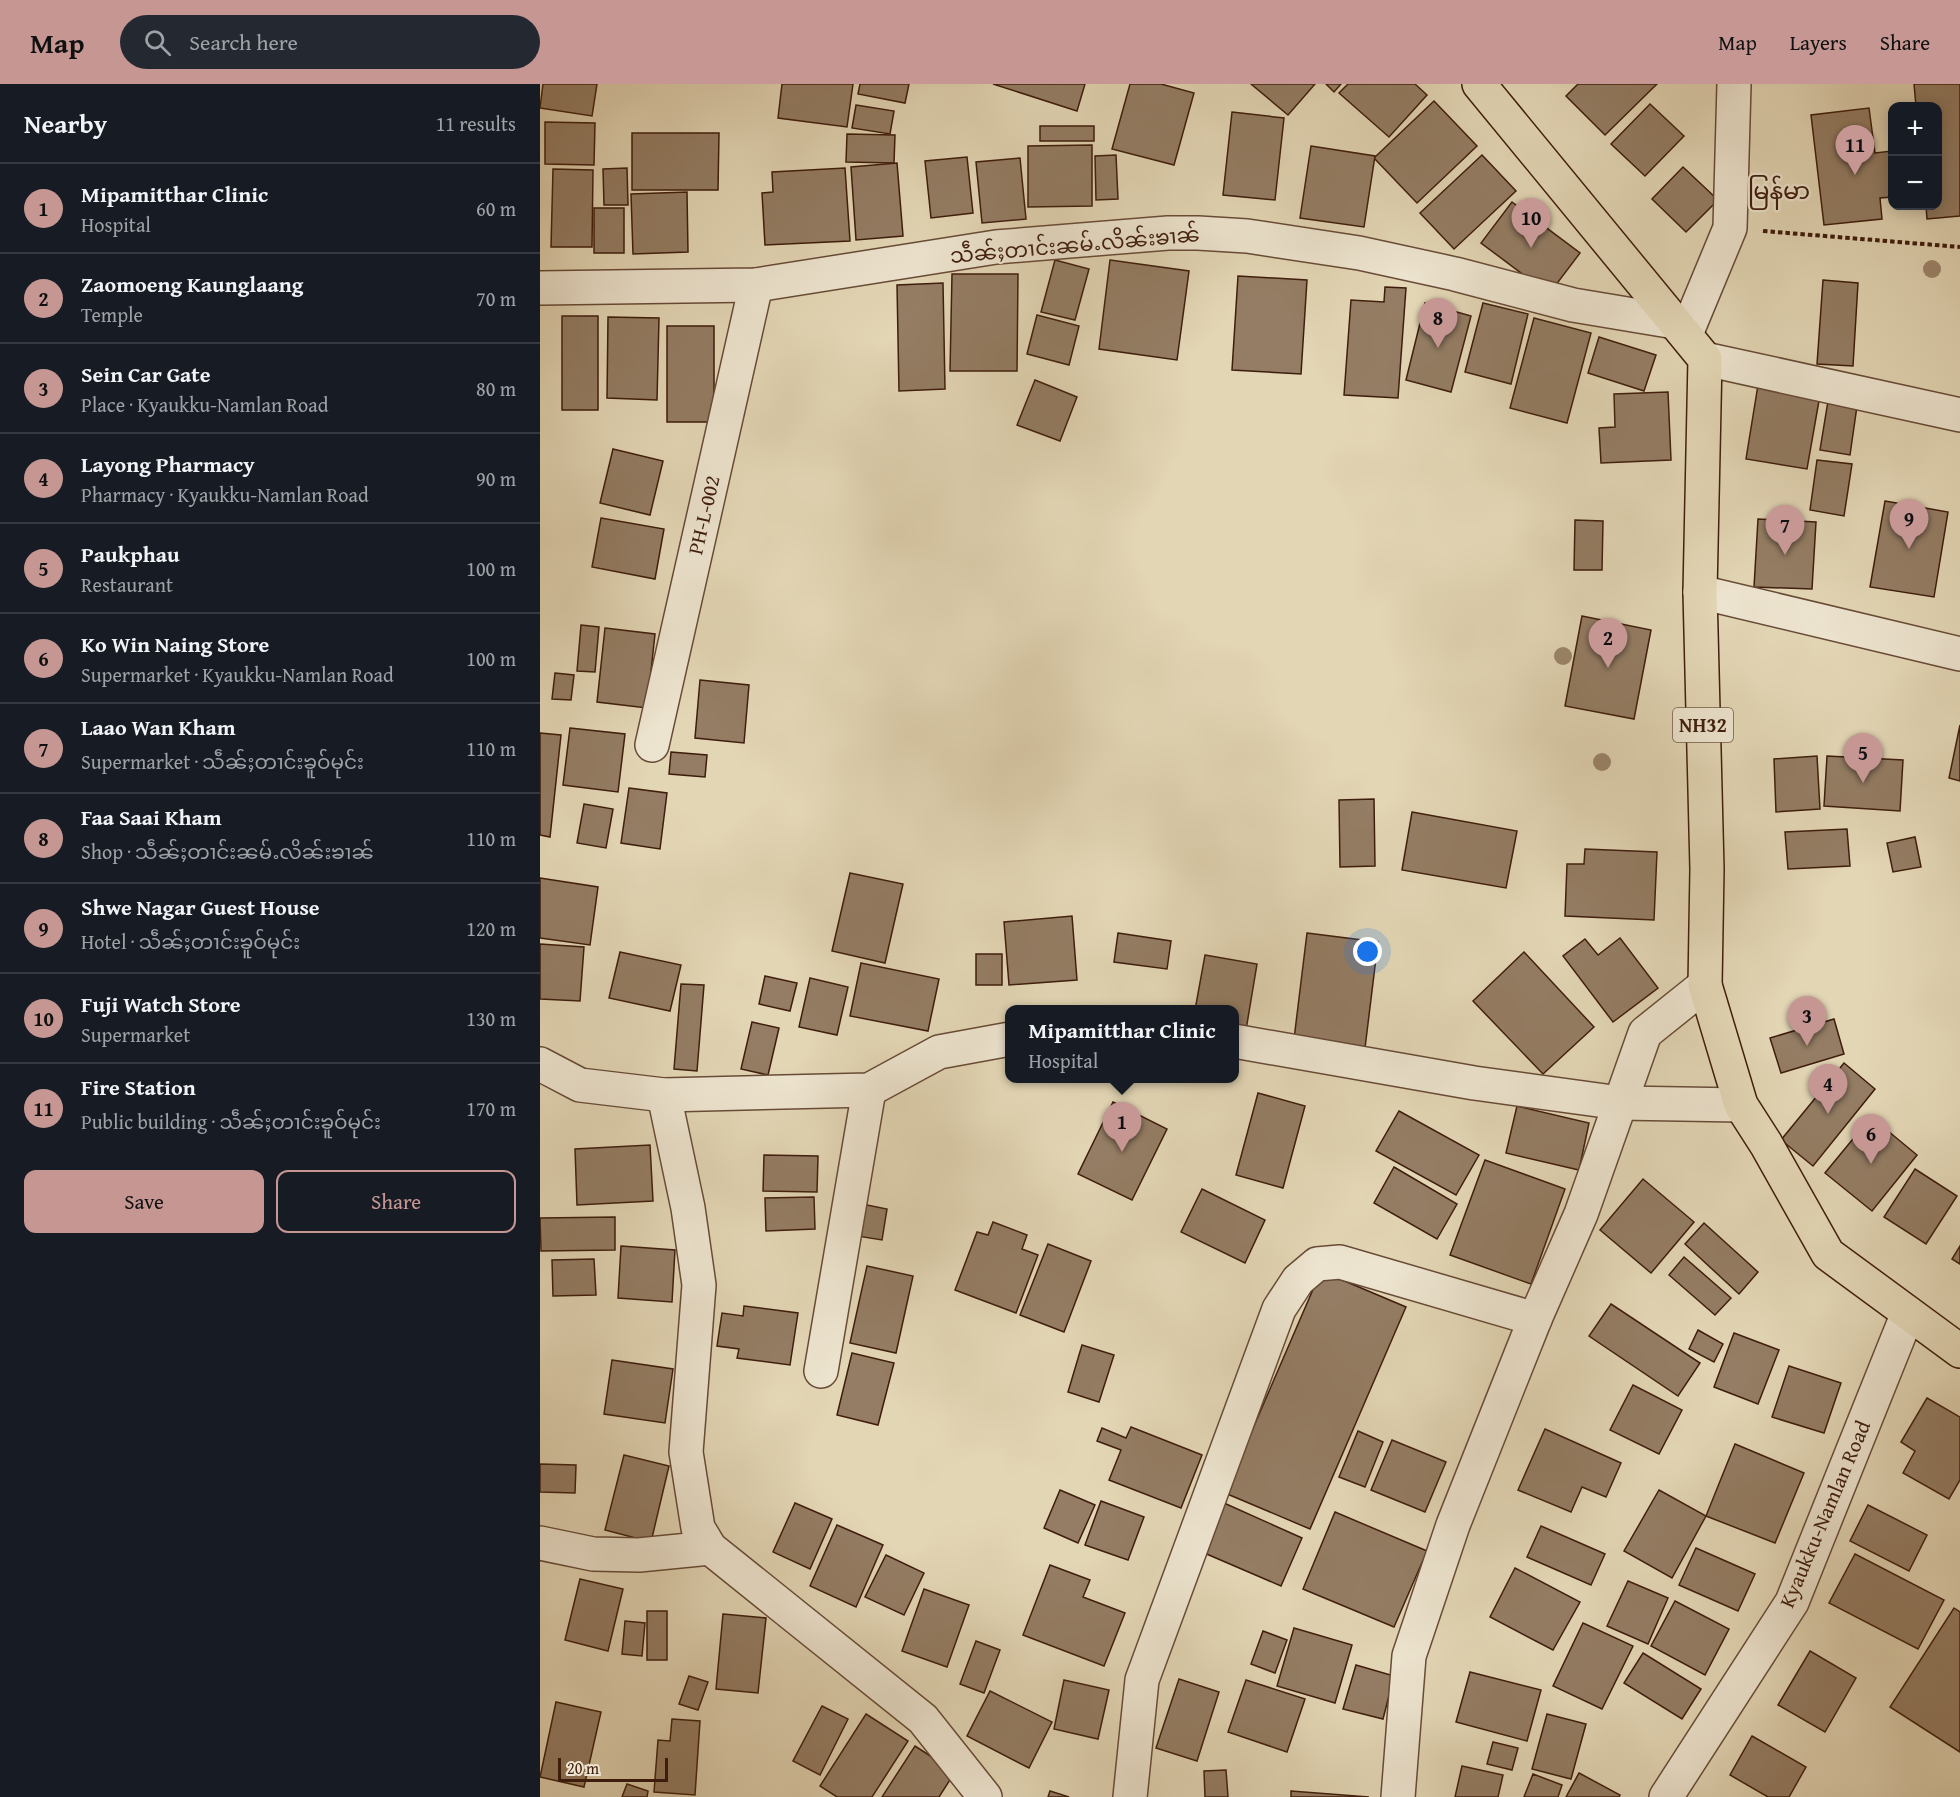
<!DOCTYPE html>
<meta charset="utf-8">
<style>
body{margin:0;font-family:"Gentium Book Plus","Noto Sans Myanmar",serif;background:#242831;color:#f1f3f6}
.controls{position:absolute;right:18px;top:18px;display:grid;overflow:hidden;border-radius:12px;box-shadow:0 3px 15px #0003}
.controls button{width:54px;height:54px;display:grid;place-items:center;padding:0;border:0;border-bottom:2px solid #363941;background:#171b24;color:#f1f3f6;font:30px sans-serif}
.scale{position:absolute;left:18px;bottom:15px;width:110px;box-sizing:border-box;padding-left:6px;border:3px solid #3f1d0d;border-top:0;font-size:16px;line-height:21px;white-space:nowrap;color:#3f1d0d;-webkit-text-stroke:4px #ede4cf;paint-order:stroke}
.you{position:absolute;left:828px;top:868px;width:21px;height:21px;margin:-15px;border:4px solid #fff;border-radius:50%;background:#1a73e8;box-shadow:0 0 0 9px #1a73e833}
.badge{display:grid;place-items:center;width:39px;height:39px;border-radius:50%;background:#c59692;color:#111;font-size:20px;font-weight:700}
.pin{position:absolute;translate:-50% -50px;filter:drop-shadow(0 2px 3px #0008)}
.pin::after{content:'';position:absolute;top:32px;width:21px;height:18px;background:inherit;clip-path:polygon(0 0,100% 0,50% 100%)}
.popup{position:absolute;left:465px;top:921px;width:234px;height:78px;box-sizing:border-box;display:grid;place-content:center;border-radius:12px;background:#171b24;filter:drop-shadow(0 2px 4px #0005);font-size:20px;white-space:nowrap;color:#9ea1a6}
.popup b{font-size:22px;color:#f1f3f6}
.popup::after{content:'';position:absolute;left:50%;top:100%;margin-left:-12px;border:12px solid transparent;border-top-color:#171b24}
.list{margin:0;padding:0;list-style:none}
h2{display:flex;justify-content:space-between;align-items:center;height:78px;margin:0;padding:0 24px;font-size:26px}
h2 small{font-size:20px;font-weight:400;color:#9ea1a6}
.list li{display:grid;grid-template-columns:39px 1fr auto;gap:18px;align-items:center;box-sizing:border-box;height:90px;padding:0 24px;border-top:2px solid #363941}
.list b{display:block;font-size:22px;white-space:nowrap}
.list p{margin:0;font-size:20px;white-space:nowrap;color:#9ea1a6}
.list em{font-size:20px;font-style:normal;color:#9ea1a6}
.actions{display:flex;gap:12px;padding:18px 24px}
.actions a{flex:1;padding:14px 0;border:2px solid #c59692;border-radius:12px;text-align:center;font-size:21px;color:#c59692}
.actions .main{background:#c59692;color:#111}
.icon{flex:none;width:33px;height:33px;fill:none;stroke:currentColor;stroke-width:2;stroke-linecap:round;stroke-linejoin:round}
.map{position:relative;flex:none;width:1420px;height:1713px;overflow:hidden}
header{display:flex;align-items:center;gap:36px;box-sizing:border-box;height:84px;padding:0 30px;background:#c59692;color:#111}
header strong{font-size:28px}
nav{display:flex;gap:33px;margin-inline-start:auto;font-size:21px}
.search{width:420px;height:54px;background:#242831;display:flex;align-items:center;gap:15px;box-sizing:border-box;padding:0 21px;border-radius:33px;color:#9ea1a6;font-size:22px}
main{display:flex}
aside{flex:1;background:#171b24}
.map>svg:first-child{display:block}
</style>
<header>
<strong>Map</strong>
<div class="search"><svg class="icon" aria-label="search" viewBox="0 0 24 24"><circle cx="10" cy="10" r="6"/><path d="M15 15l6 6"/></svg>Search here</div>
<nav><a>Map</a><a>Layers</a><a>Share</a></nav>
</header>
<main>
<aside>
<h2>Nearby<small>11 results</small></h2>
<ul class="list">
<li><span class="badge">1</span><div><b>Mipamitthar Clinic</b><p>Hospital</p></div><em>60 m</em></li>
<li><span class="badge">2</span><div><b>Zaomoeng Kaunglaang</b><p>Temple</p></div><em>70 m</em></li>
<li><span class="badge">3</span><div><b>Sein Car Gate</b><p>Place · Kyaukku-Namlan Road</p></div><em>80 m</em></li>
<li><span class="badge">4</span><div><b>Layong Pharmacy</b><p>Pharmacy · Kyaukku-Namlan Road</p></div><em>90 m</em></li>
<li><span class="badge">5</span><div><b>Paukphau</b><p>Restaurant</p></div><em>100 m</em></li>
<li><span class="badge">6</span><div><b>Ko Win Naing Store</b><p>Supermarket · Kyaukku-Namlan Road</p></div><em>100 m</em></li>
<li><span class="badge">7</span><div><b>Laao Wan Kham</b><p>Supermarket · သဵၼ်ႈတၢင်းၶူဝ်မုင်း</p></div><em>110 m</em></li>
<li><span class="badge">8</span><div><b>Faa Saai Kham</b><p>Shop · သဵၼ်ႈတၢင်းၼမ်ႉလိၼ်းၶၢၼ်</p></div><em>110 m</em></li>
<li><span class="badge">9</span><div><b>Shwe Nagar Guest House</b><p>Hotel · သဵၼ်ႈတၢင်းၶူဝ်မုင်း</p></div><em>120 m</em></li>
<li><span class="badge">10</span><div><b>Fuji Watch Store</b><p>Supermarket</p></div><em>130 m</em></li>
<li><span class="badge">11</span><div><b>Fire Station</b><p>Public building · သဵၼ်ႈတၢင်းၶူဝ်မုင်း</p></div><em>170 m</em></li>
</ul>
<div class="actions"><a class="main">Save</a><a>Share</a></div>
</aside>
<div class="map">
<svg width="1420" height="1713" viewBox="0 0 1420 1713">
<rect width="100%" height="100%" fill="#e3d6b5"/>
<filter id="stains"><feTurbulence type="fractalNoise" baseFrequency=".00333" numOctaves="4"/><feColorMatrix values="0 0 0 0 .2 0 0 0 0 .09 0 0 0 0 .02 0 0 0 .5 -.17"/></filter>
<radialGradient id="worn" r=".72"><stop offset=".6" stop-color="#630" stop-opacity="0"/><stop offset="1" stop-color="#630" stop-opacity=".3"/></radialGradient>
<!-- building -->
<g fill="#947d64" stroke="#3f1d0d" stroke-width="1.5">
<polygon points="3,0 57,0 52,32 0,24"/>
<polygon points="242,0 313,0 307,43 238,34"/>
<polygon points="320,0 369,0 365,19 318,10"/>
<polygon points="453,0 545,0 537,27"/>
<polygon points="590,0 621,0 654,9 634,81 572,65"/>
<polygon points="711,0 775,0 748,31"/>
<polygon points="786,0 801,0 794,8"/>
<polygon points="808,0 875,0 887,11 849,53 799,9"/>
<polygon points="1038,0 1117,0 1065,51 1026,12"/>
<polygon points="1374,0 1420,0 1420,132 1387,135 1386,122 1398,122 1398,22 1376,22"/>
<polygon points="894,17 937,62 877,119 834,74"/>
<polygon points="1110,20 1144,52 1105,92 1071,60"/>
<polygon points="316,21 354,27 350,50 312,44"/>
<polygon points="1329,24 1335,69 1352,67 1352,113 1340,114 1342,135 1284,141 1271,31"/>
<polygon points="692,28 744,34 735,116 683,111"/>
<polygon points="5,38 55,39 54,81 5,80"/>
<rect x="500" y="42" width="54" height="15"/>
<polygon points="92,49 179,49 178,106 92,106"/>
<polygon points="307,50 355,51 354,79 306,78"/>
<polygon points="552,61 552,122 488,123 488,62"/>
<polygon points="771,62 835,72 824,143 760,134"/>
<polygon points="576,71 578,115 556,116 555,72"/>
<polygon points="942,71 976,107 914,165 880,129"/>
<polygon points="427,73 433,129 391,134 385,77"/>
<polygon points="480,74 486,135 442,139 436,78"/>
<polygon points="357,79 363,152 316,156 311,83"/>
<polygon points="1143,83 1178,116 1146,148 1112,115"/>
<polygon points="87,84 88,121 64,121 63,85"/>
<polygon points="305,84 310,157 225,161 222,109 233,108 232,88"/>
<polygon points="13,85 53,86 52,163 11,163"/>
<polygon points="147,108 148,168 93,170 91,110"/>
<polygon points="972,118 1040,169 1009,210 941,159"/>
<rect x="54" y="124" width="30" height="45"/>
<polygon points="515,176 549,185 535,236 501,228"/>
<polygon points="570,176 649,187 637,276 559,265"/>
<polygon points="412,190 478,190 477,287 410,287"/>
<polygon points="698,192 767,196 761,290 692,286"/>
<polygon points="1283,196 1318,199 1313,282 1277,280"/>
<polygon points="403,199 405,305 359,307 357,201"/>
<polygon points="845,203 866,204 858,314 804,311 811,216 844,218"/>
<polygon points="885,219 931,232 911,308 866,296"/>
<polygon points="943,219 988,230 971,300 925,288"/>
<polygon points="497,231 539,242 529,281 487,270"/>
<rect x="22" y="232" width="36" height="94"/>
<polygon points="68,233 119,234 117,316 67,314"/>
<polygon points="994,234 1051,249 1027,339 970,324"/>
<rect x="127" y="242" width="47" height="96"/>
<polygon points="1059,253 1116,271 1104,307 1048,289"/>
<polygon points="495,296 537,313 520,357 477,341"/>
<polygon points="1218,301 1280,311 1267,385 1206,375"/>
<polygon points="1128,308 1131,376 1061,379 1059,344 1075,343 1074,310"/>
<polygon points="1288,317 1317,322 1310,371 1280,366"/>
<polygon points="73,365 123,377 110,431 60,419"/>
<polygon points="1277,376 1312,380 1304,432 1270,426"/>
<polygon points="1345,417 1408,428 1394,513 1330,503"/>
<polygon points="61,434 124,445 115,495 52,483"/>
<polygon points="1218,435 1276,438 1272,505 1214,503"/>
<polygon points="1035,436 1063,437 1062,486 1034,486"/>
<polygon points="1042,532 1111,546 1094,635 1025,622"/>
<polygon points="41,541 59,543 55,588 37,587"/>
<polygon points="65,544 115,550 107,624 57,618"/>
<polygon points="15,589 34,591 31,616 12,615"/>
<polygon points="160,596 209,601 204,659 155,654"/>
<polygon points="1420,641 1420,697 1409,694"/>
<polygon points="30,644 85,650 78,708 23,701"/>
<polygon points="0,649 21,651 10,753 0,751"/>
<polygon points="131,668 167,671 165,693 129,690"/>
<polygon points="1277,672 1280,725 1236,728 1234,675"/>
<polygon points="1287,672 1363,676 1360,727 1284,722"/>
<polygon points="89,704 127,709 120,765 81,759"/>
<polygon points="834,715 835,782 800,783 799,716"/>
<polygon points="44,720 73,725 66,764 37,759"/>
<polygon points="872,728 977,747 966,804 862,786"/>
<polygon points="1307,745 1310,782 1248,785 1245,748"/>
<polygon points="1375,753 1381,783 1353,788 1347,759"/>
<polygon points="1045,765 1117,768 1114,836 1025,832 1027,780 1044,780"/>
<polygon points="310,789 363,800 345,879 292,867"/>
<polygon points="0,794 58,803 50,861 0,854"/>
<polygon points="532,832 537,896 469,901 464,838"/>
<polygon points="578,849 631,857 627,885 574,878"/>
<polygon points="767,849 838,858 825,964 754,955"/>
<polygon points="1080,854 1118,904 1073,938 1023,872 1045,855 1058,871"/>
<polygon points="0,860 44,863 40,917 0,915"/>
<polygon points="80,868 141,881 130,927 69,914"/>
<polygon points="984,868 1054,943 1003,990 933,917"/>
<rect x="436" y="870" width="26" height="31"/>
<polygon points="665,871 717,880 706,946 694,944 694,926 655,926"/>
<polygon points="321,879 399,895 388,947 310,932"/>
<polygon points="225,892 257,899 250,927 219,920"/>
<polygon points="270,894 308,903 297,951 259,943"/>
<polygon points="141,900 164,901 157,987 134,985"/>
<polygon points="1294,935 1304,970 1241,989 1230,954"/>
<polygon points="212,938 239,944 228,991 201,985"/>
<polygon points="1304,979 1335,1005 1273,1082 1241,1056"/>
<polygon points="718,1009 765,1022 743,1104 696,1091"/>
<polygon points="573,1018 627,1045 592,1116 538,1090"/>
<polygon points="977,1022 1049,1039 1039,1086 966,1069"/>
<polygon points="859,1027 939,1071 916,1111 836,1067"/>
<polygon points="1331,1033 1377,1071 1332,1127 1285,1089"/>
<polygon points="110,1061 113,1117 37,1121 35,1065"/>
<polygon points="224,1071 278,1072 277,1108 223,1107"/>
<polygon points="945,1076 1025,1105 991,1200 910,1171"/>
<polygon points="854,1083 917,1120 897,1155 834,1119"/>
<polygon points="1375,1085 1417,1112 1386,1160 1344,1133"/>
<polygon points="1103,1095 1154,1138 1111,1189 1060,1146"/>
<polygon points="662,1105 725,1136 705,1179 641,1148"/>
<polygon points="274,1113 275,1145 226,1147 225,1114"/>
<polygon points="322,1120 347,1125 342,1156 317,1152"/>
<polygon points="75,1133 75,1166 1,1167 0,1134"/>
<polygon points="453,1138 487,1151 482,1165 498,1171 476,1229 415,1206 437,1148 448,1151"/>
<polygon points="1164,1139 1218,1188 1199,1210 1145,1160"/>
<polygon points="508,1160 551,1177 524,1248 480,1231"/>
<polygon points="81,1162 135,1166 132,1218 78,1214"/>
<polygon points="1420,1162 1420,1180 1412,1175"/>
<polygon points="1144,1173 1191,1214 1175,1231 1129,1191"/>
<polygon points="54,1175 56,1211 13,1212 12,1176"/>
<polygon points="327,1182 373,1192 356,1269 310,1259"/>
<polygon points="781,1187 866,1223 770,1445 685,1409"/>
<polygon points="1071,1220 1160,1279 1138,1312 1049,1252"/>
<polygon points="204,1222 258,1229 250,1281 197,1274 199,1265 177,1262 182,1229 203,1232"/>
<polygon points="1158,1246 1183,1260 1174,1278 1149,1265"/>
<polygon points="1194,1249 1239,1266 1218,1320 1174,1303"/>
<polygon points="542,1261 574,1271 559,1318 528,1308"/>
<polygon points="312,1269 354,1279 338,1341 297,1331"/>
<polygon points="72,1276 133,1285 125,1339 64,1330"/>
<polygon points="1249,1282 1301,1299 1284,1349 1232,1333"/>
<polygon points="1093,1301 1142,1326 1119,1370 1070,1346"/>
<polygon points="1387,1314 1420,1333 1420,1396 1409,1415 1363,1389 1375,1367 1361,1358"/>
<polygon points="591,1343 662,1371 641,1424 569,1396 581,1366 557,1357 562,1344 586,1354"/>
<polygon points="1005,1345 1081,1379 1066,1413 1042,1403 1031,1428 978,1406"/>
<polygon points="818,1347 843,1358 825,1403 799,1393"/>
<polygon points="852,1356 906,1378 885,1428 831,1406"/>
<polygon points="1195,1360 1264,1389 1235,1459 1166,1432"/>
<polygon points="84,1371 129,1382 111,1458 65,1446"/>
<polygon points="0,1380 36,1381 35,1409 0,1408"/>
<polygon points="520,1406 555,1421 538,1459 504,1444"/>
<polygon points="1119,1406 1166,1432 1132,1494 1084,1467"/>
<polygon points="561,1417 604,1433 588,1476 545,1461"/>
<polygon points="255,1419 292,1435 270,1485 233,1468"/>
<polygon points="684,1419 762,1454 741,1502 662,1468"/>
<polygon points="1328,1421 1387,1451 1369,1487 1310,1457"/>
<polygon points="795,1428 887,1467 854,1543 763,1505"/>
<polygon points="297,1441 343,1461 316,1523 270,1502"/>
<polygon points="1001,1442 1065,1470 1051,1501 987,1473"/>
<polygon points="1156,1464 1215,1490 1198,1527 1139,1501"/>
<polygon points="1315,1470 1404,1516 1378,1565 1289,1519"/>
<polygon points="346,1471 384,1489 364,1531 325,1513"/>
<polygon points="510,1481 550,1496 543,1513 585,1529 564,1582 483,1551"/>
<polygon points="975,1484 1040,1518 1013,1566 950,1533"/>
<polygon points="40,1495 83,1505 68,1567 25,1556"/>
<polygon points="1088,1497 1128,1514 1108,1560 1067,1542"/>
<polygon points="384,1505 429,1521 407,1583 362,1567"/>
<polygon points="1135,1517 1189,1545 1165,1591 1111,1562"/>
<polygon points="1414,1524 1420,1528 1420,1668 1350,1623"/>
<rect x="107" y="1527" width="20" height="49"/>
<polygon points="183,1530 226,1534 218,1609 176,1605"/>
<polygon points="85,1537 105,1539 102,1572 82,1570"/>
<polygon points="1043,1539 1093,1562 1062,1625 1013,1602"/>
<polygon points="754,1544 812,1561 795,1619 737,1602"/>
<polygon points="723,1547 747,1556 735,1589 711,1580"/>
<polygon points="436,1557 460,1566 444,1609 420,1600"/>
<polygon points="1270,1567 1316,1594 1285,1648 1238,1621"/>
<polygon points="1103,1569 1161,1605 1142,1635 1084,1599"/>
<polygon points="816,1581 854,1592 843,1635 803,1625"/>
<polygon points="930,1588 1001,1606 987,1657 916,1638"/>
<polygon points="149,1592 168,1598 158,1626 139,1620"/>
<polygon points="639,1595 679,1608 657,1677 616,1664"/>
<polygon points="524,1596 569,1606 558,1655 514,1645"/>
<polygon points="706,1596 765,1615 747,1668 688,1648"/>
<polygon points="450,1607 512,1638 489,1684 427,1652"/>
<polygon points="16,1618 61,1628 44,1703 0,1693"/>
<polygon points="282,1622 308,1635 280,1691 253,1677"/>
<polygon points="326,1630 368,1657 332,1713 297,1713 280,1702"/>
<polygon points="1007,1630 1046,1640 1031,1695 992,1685"/>
<polygon points="132,1635 160,1637 155,1711 114,1708 118,1656 130,1657"/>
<polygon points="1212,1652 1266,1683 1249,1713 1228,1713 1190,1691"/>
<polygon points="953,1658 978,1664 972,1686 947,1680"/>
<polygon points="375,1662 415,1688 399,1713 342,1713"/>
<polygon points="922,1682 963,1691 958,1713 915,1713"/>
<polygon points="686,1686 688,1713 665,1713 664,1687"/>
<polygon points="1039,1689 1080,1711 1079,1713 1026,1713"/>
<polygon points="993,1690 1022,1701 1018,1713 984,1713"/>
<polygon points="87,1700 108,1707 107,1713 82,1713"/>
<polygon points="510,1707 529,1713 508,1713"/>
<polygon points="751,1707 829,1713 751,1713"/>
</g>
<g fill="none" stroke-linecap="round" stroke-linejoin="round">
<defs>
<g id="minor">
<polyline points="0,204 216,201 456,163 628,149 658,149 707,152 819,169 915,190 1033,221 1135,238"/>
<polyline points="1146,250 1190,144 1194,0"/>
<polyline points="1165,275 1420,331"/>
<polyline points="1160,508 1420,570"/>
<polyline points="112,661 216,201"/>
<polyline points="694,957 934,999 1080,1019 1201,1021"/>
<polyline points="0,980 40,1001 124,1011 329,1006 399,968 470,955"/>
<polyline points="124,1011 148,1124 159,1201 146,1368 158,1444 170,1464 383,1635 445,1713"/>
<polyline points="281,1287 329,1006"/>
<polyline points="0,1459 53,1470 99,1471 170,1464"/>
<polyline points="590,1713 602,1596 739,1225 758,1196 777,1180 800,1178 995,1235"/>
<polyline points="858,1713 869,1572 913,1441 995,1235 1041,1130 1105,949 1165,901"/>
</g>
<polyline id="tertiary" points="1126,1713 1252,1518 1368,1229"/>
<polyline id="trunk" points="939,0 1165,275 1160,508 1167,785 1165,901 1201,1021 1226,1060 1288,1170 1420,1267"/>
</defs>
<!-- minor casing -->
<use href="#minor" stroke="#684b37" stroke-width="36"/>
<!-- tertiary casing -->
<use href="#tertiary" stroke="#684b37" stroke-width="36"/>
<!-- trunk casing -->
<use href="#trunk" stroke="#3f1d0d" stroke-width="36"/>
<!-- path -->
<polyline stroke="#3f1d0d" stroke-width="4" stroke-dasharray="4.5 3" stroke-linecap="butt" points="1223,147 1420,163"/>
<!-- minor -->
<use href="#minor" stroke="#ede4cf" stroke-width="33"/>
<!-- tertiary -->
<use href="#tertiary" stroke="#ede4cf" stroke-width="33"/>
<!-- trunk -->
<use href="#trunk" stroke="#e3d6b5" stroke-width="33"/>
</g>
<!-- trees -->
<g fill="#9c866c">
<circle cx="1392" cy="185" r="9"/>
<circle cx="1023" cy="572" r="9"/>
<circle cx="1062" cy="678" r="9"/>
</g>
<g text-anchor="middle" stroke-width="4.5" stroke-linejoin="round" paint-order="stroke">
<!-- shield labels -->
<rect fill="#ede4cf" stroke="#735947" stroke-width="1.5" x="1133" y="624" width="60" height="34" rx="4.5"/>
<g font-size="20" font-weight="bold" fill="#3f1d0d">
<text x="1163" y="648">NH32</text>
</g>
<!-- street labels -->
<g font-size="21" fill="#3f1d0d" stroke="#ede4cf">
<text transform="translate(535 161) rotate(-5)" y="7">သဵၼ်ႈတၢင်းၼမ်ႉလိၼ်းၶၢၼ်</text>
<text transform="translate(164 431) rotate(-77)" y="7">PH-L-002</text>
<text transform="translate(1285 1430) rotate(-67)" y="7">Kyaukku-Namlan Road</text>
</g>
<!-- quarter labels -->
<g font-size="24" fill="#3f1d0d" stroke="#ede4cf">
<text x="1239" y="115">မြန်မာ</text>
</g>
</g>
<rect width="100%" height="100%" filter="url(#stains)"/>
<rect width="100%" height="100%" fill="url(#worn)"/>
</svg>
<div class="controls">
<button>+</button>
<button>−</button>
</div>
<div class="scale">20 m</div>
<div class="you"></div>
<div class="pin badge" style="left:582px;top:1068px">1</div>
<div class="popup"><b>Mipamitthar Clinic</b>Hospital</div>
<div class="pin badge" style="left:1068px;top:584px">2</div>
<div class="pin badge" style="left:1267px;top:962px">3</div>
<div class="pin badge" style="left:1288px;top:1030px">4</div>
<div class="pin badge" style="left:1323px;top:699px">5</div>
<div class="pin badge" style="left:1331px;top:1080px">6</div>
<div class="pin badge" style="left:1245px;top:471px">7</div>
<div class="pin badge" style="left:898px;top:264px">8</div>
<div class="pin badge" style="left:1369px;top:465px">9</div>
<div class="pin badge" style="left:991px;top:164px">10</div>
<div class="pin badge" style="left:1315px;top:91px">11</div>
</div>
</main>
